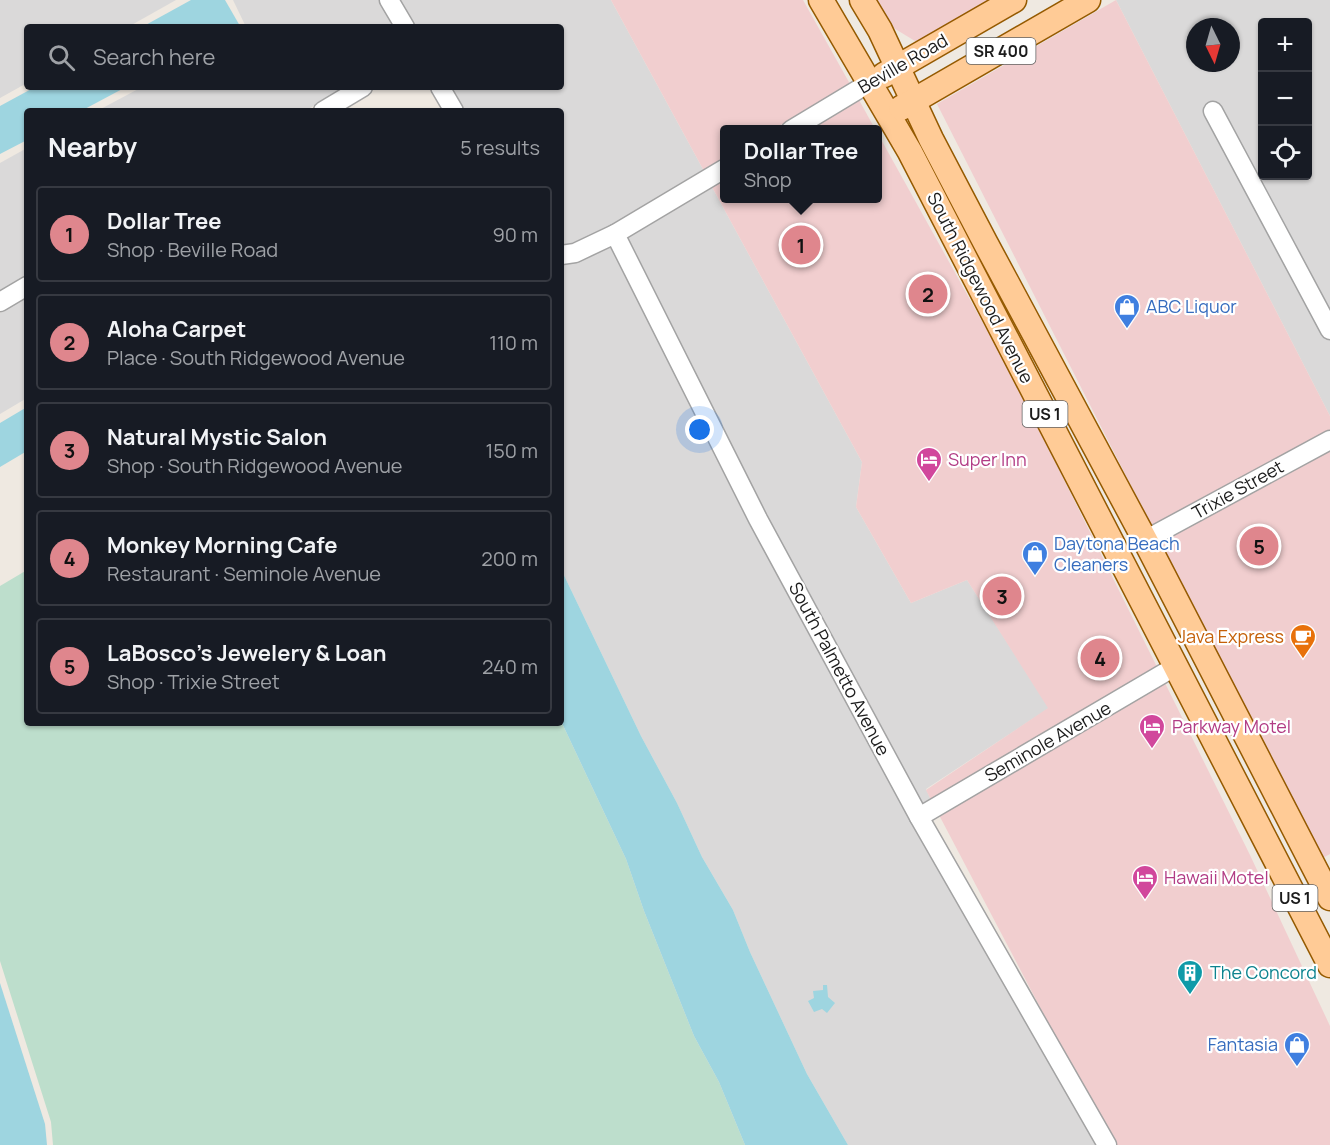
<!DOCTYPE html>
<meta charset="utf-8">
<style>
body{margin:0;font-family:Manrope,sans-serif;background:#20242c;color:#f1f3f6}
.controls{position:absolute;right:18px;top:18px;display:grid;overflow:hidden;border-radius:6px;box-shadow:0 2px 4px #0004}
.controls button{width:54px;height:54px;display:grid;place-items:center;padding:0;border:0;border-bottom:2px solid #363941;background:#171b24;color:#f1f3f6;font:30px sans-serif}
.compass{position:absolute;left:1186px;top:18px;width:54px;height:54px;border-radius:50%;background:#171b24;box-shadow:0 2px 4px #0004;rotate:175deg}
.you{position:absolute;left:700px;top:430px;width:21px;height:21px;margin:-15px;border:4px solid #fff;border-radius:50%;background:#1a73e8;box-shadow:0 0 0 9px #1a73e833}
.badge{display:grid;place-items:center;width:39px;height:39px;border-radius:50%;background:#df868d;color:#111;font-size:20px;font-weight:700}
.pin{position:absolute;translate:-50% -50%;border:3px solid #fff;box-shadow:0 2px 6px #0006}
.popup{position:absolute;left:720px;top:125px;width:162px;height:78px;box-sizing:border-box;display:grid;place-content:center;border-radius:6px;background:#171b24;filter:drop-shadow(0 2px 4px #0005);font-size:20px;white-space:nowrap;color:#9ea1a6}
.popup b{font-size:22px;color:#f1f3f6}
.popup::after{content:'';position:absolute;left:50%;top:100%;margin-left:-12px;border:12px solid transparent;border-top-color:#171b24}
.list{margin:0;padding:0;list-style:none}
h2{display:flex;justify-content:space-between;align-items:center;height:78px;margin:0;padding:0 24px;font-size:26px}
h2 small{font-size:20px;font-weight:400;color:#9ea1a6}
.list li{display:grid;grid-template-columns:39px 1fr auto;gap:18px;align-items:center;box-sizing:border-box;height:96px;margin:0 12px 12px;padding:0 12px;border:2px solid #363941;border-radius:6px}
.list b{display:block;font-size:22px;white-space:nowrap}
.list p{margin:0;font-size:20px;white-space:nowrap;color:#9ea1a6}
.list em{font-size:20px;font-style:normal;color:#9ea1a6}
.icon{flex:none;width:33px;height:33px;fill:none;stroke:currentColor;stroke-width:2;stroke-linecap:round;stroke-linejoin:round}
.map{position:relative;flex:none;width:1330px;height:1145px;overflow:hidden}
.search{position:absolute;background:#171b24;box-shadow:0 2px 4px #0004;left:24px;top:24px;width:540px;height:66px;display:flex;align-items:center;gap:15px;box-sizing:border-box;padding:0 21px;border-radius:6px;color:#9ea1a6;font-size:22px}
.panel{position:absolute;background:#171b24;box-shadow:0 2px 4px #0004;left:24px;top:108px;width:540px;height:618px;border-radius:6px}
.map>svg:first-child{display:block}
</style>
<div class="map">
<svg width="1330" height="1145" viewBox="0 0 1330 1145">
<rect width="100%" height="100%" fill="#efe9e1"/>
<!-- residential -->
<g fill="#dad9d9" fill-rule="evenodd">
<polygon points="0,0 176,0 128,27 27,27 27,83 0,98"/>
<polygon points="233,0 380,0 396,27 246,27"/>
<polygon points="399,0 611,0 704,171 612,226 573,244 561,246 561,111 463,111 449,87 561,87 561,27 414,27"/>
<path d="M1116 0H1330V416ZM1262 22H1308V176H1262ZM1195 27H1231V63H1195Z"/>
<polygon points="142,87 346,87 305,111 97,111"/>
<polygon points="27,148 27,276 0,292 0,163"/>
<polygon points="712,187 862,462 856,507 911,603 967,580 1049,708 926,789 931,800 922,805 765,515 626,238"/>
<polygon points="612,246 751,524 915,829 1098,1145 848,1145 807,1074 750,952 733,910 702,857 677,803 641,736 561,569 561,264 578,261"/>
<polygon points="27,297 27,398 0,414 0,313"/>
</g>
<!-- commercial -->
<g fill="#f1cecf">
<polygon points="611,0 803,0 850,84 774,129 724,130 724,159 704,171"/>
<polygon points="874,0 996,0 928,39 915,41 892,27"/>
<polygon points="1116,0 1330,416 1330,430 1152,527 937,104"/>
<polygon points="859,100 875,129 809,130"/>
<polygon points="878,134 1013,377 1157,667 931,800 926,790 1048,708 967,580 911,603 856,507 862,462 712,187 724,180 724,198 878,198"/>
<polygon points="1330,450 1330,854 1321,859 1160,543"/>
<polygon points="1165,683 1250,855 1330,1026 1330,1145 1117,1145 1063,1051 939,815"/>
</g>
<!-- wetland -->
<polygon fill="#bddecc" points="27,570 27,723 561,723 561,721 626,859 644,911 694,1036 719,1082 745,1145 53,1145 51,1122 0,961 0,586"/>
<!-- water -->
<g fill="#9ed5e0">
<polygon points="191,0 225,0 240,26 142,27"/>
<polygon points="35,87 126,87 81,111 27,111 27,140 0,154 0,106"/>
<polygon points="27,407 27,451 0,467 0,423"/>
<polygon points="561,569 641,736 677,803 702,857 733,910 750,952 807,1074 848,1145 745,1145 719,1082 694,1036 644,911 626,859 561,721"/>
<polygon points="0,983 45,1124 47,1145 0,1145"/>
<polygon points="823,985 827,985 828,997 835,1003 827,1013 822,1009 814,1012 808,1001 814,998 813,991 823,990"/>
</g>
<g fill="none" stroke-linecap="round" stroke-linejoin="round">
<defs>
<g id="minor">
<polyline points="389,0 405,27"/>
<polyline points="440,87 454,111"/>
<polyline points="323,111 363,87"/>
<polyline points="1213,111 1330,330"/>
<polyline points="791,130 869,83"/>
<polyline points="615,234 758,519 919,817 1107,1145"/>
<polyline points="561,255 575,253 615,234 724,169"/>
<polyline points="0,302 27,286"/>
<polyline points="1145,540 1330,440"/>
<polyline points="919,817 1176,666"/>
</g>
<g id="major">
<polyline points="821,0 910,152 1330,965"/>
<polyline points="862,0 880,30 931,139 985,242 1145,540 1330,898"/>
<polyline points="884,75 1014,0"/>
<polyline points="901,108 1088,0"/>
</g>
</defs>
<!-- minor casing -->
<use href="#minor" stroke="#a3a3a3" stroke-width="21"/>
<!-- major casing -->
<use href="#major" stroke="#955a00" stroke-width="27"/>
<!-- minor -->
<use href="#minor" stroke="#fff" stroke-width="18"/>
<!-- major -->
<use href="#major" stroke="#ffcb96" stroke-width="24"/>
</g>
<!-- icons -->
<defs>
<symbol id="shop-pin" viewBox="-11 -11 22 30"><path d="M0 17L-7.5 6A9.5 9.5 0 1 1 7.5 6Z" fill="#3f7fe0" stroke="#fff"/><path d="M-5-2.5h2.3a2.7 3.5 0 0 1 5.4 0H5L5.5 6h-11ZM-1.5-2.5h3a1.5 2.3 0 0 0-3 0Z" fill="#fff"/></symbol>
<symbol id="hotel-pin" viewBox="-11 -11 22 30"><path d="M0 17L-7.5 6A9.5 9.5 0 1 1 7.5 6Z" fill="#d1479c" stroke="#fff"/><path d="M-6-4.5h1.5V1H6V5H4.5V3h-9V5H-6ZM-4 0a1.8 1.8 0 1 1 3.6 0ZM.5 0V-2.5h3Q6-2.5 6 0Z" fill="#fff"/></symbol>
<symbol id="cafe-pin" viewBox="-11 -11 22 30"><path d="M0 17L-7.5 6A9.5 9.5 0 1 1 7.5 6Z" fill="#e8710a" stroke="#fff"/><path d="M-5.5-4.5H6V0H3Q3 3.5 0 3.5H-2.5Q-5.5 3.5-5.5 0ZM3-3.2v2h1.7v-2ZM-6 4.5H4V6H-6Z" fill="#fff"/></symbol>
<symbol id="building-pin" viewBox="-11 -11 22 30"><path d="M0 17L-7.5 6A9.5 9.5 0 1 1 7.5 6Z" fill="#0f9aa8" stroke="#fff"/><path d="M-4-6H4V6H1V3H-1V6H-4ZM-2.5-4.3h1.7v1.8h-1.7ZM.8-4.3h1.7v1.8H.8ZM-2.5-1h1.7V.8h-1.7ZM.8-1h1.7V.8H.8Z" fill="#fff"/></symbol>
</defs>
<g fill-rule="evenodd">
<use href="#shop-pin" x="1112" y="292" width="30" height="40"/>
<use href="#hotel-pin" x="914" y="445" width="30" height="40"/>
<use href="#shop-pin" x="1020" y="539" width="30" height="40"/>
<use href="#cafe-pin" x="1288" y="622" width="30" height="40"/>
<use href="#hotel-pin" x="1137" y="712" width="30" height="40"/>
<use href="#hotel-pin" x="1130" y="863" width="30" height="40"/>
<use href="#building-pin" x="1175" y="958" width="30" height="40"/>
<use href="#shop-pin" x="1282" y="1030" width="30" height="40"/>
</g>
<g text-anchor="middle" stroke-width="4.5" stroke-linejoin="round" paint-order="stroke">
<!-- shield labels -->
<g fill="#fff" stroke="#606060" stroke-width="1.5">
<rect x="966.5" y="38" width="69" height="26" rx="4.5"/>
<rect x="1022.5" y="401" width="45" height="26" rx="4.5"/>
<rect x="1272.5" y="885" width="45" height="26" rx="4.5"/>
</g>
<g font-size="16" font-weight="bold" fill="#1c1c1c">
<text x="1001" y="57">SR 400</text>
<text x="1045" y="420">US 1</text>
<text x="1295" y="904">US 1</text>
</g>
<!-- street labels -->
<g font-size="18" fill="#1c1c1c" stroke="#fff">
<text transform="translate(903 64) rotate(-30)" y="6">Beville Road</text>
<text transform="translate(980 288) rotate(63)" y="6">South Ridgewood Avenue</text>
<text transform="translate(1238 490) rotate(-29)" y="6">Trixie Street</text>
<text transform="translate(839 669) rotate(62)" y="6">South Palmetto Avenue</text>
<text transform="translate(1048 742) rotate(-30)" y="6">Seminole Avenue</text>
</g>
<!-- shop labels -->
<g font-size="18" fill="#366cbe" stroke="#fff" text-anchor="start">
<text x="1146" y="313">ABC Liquor</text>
<text x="1054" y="550">Daytona Beach<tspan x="1054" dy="21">Cleaners</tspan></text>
<text x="1278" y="1051" text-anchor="end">Fantasia</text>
</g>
<!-- hotel labels -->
<g font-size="18" fill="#b23c85" stroke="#fff" text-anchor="start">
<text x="948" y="466">Super Inn</text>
<text x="1172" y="733">Parkway Motel</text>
<text x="1164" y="884">Hawaii Motel</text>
</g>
<!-- food labels -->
<g font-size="18" fill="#c56008" stroke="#fff" text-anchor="end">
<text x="1284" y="643">Java Express</text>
</g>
<!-- culture labels -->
<g font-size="18" fill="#0d838f" stroke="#fff" text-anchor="start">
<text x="1210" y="979">The Concord</text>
</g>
</g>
</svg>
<div class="controls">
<button>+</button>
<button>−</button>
<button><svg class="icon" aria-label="locate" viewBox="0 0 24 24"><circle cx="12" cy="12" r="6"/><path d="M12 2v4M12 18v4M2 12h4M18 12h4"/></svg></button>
</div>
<svg class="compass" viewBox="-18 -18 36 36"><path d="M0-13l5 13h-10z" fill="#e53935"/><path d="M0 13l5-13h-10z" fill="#9ea1a6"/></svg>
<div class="you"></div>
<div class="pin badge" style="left:801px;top:245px">1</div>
<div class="popup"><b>Dollar Tree</b>Shop</div>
<div class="pin badge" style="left:928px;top:294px">2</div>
<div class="pin badge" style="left:1002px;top:596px">3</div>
<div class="pin badge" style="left:1100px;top:658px">4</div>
<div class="pin badge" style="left:1259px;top:546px">5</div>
<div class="search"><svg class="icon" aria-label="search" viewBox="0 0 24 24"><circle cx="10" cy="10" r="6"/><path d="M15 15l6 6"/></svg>Search here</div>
<section class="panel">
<h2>Nearby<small>5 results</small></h2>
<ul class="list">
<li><span class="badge">1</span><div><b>Dollar Tree</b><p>Shop · Beville Road</p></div><em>90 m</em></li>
<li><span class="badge">2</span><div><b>Aloha Carpet</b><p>Place · South Ridgewood Avenue</p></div><em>110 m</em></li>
<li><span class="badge">3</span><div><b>Natural Mystic Salon</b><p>Shop · South Ridgewood Avenue</p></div><em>150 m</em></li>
<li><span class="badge">4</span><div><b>Monkey Morning Cafe</b><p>Restaurant · Seminole Avenue</p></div><em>200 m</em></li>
<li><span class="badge">5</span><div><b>LaBosco's Jewelery &amp; Loan</b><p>Shop · Trixie Street</p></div><em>240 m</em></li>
</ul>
</section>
</div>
